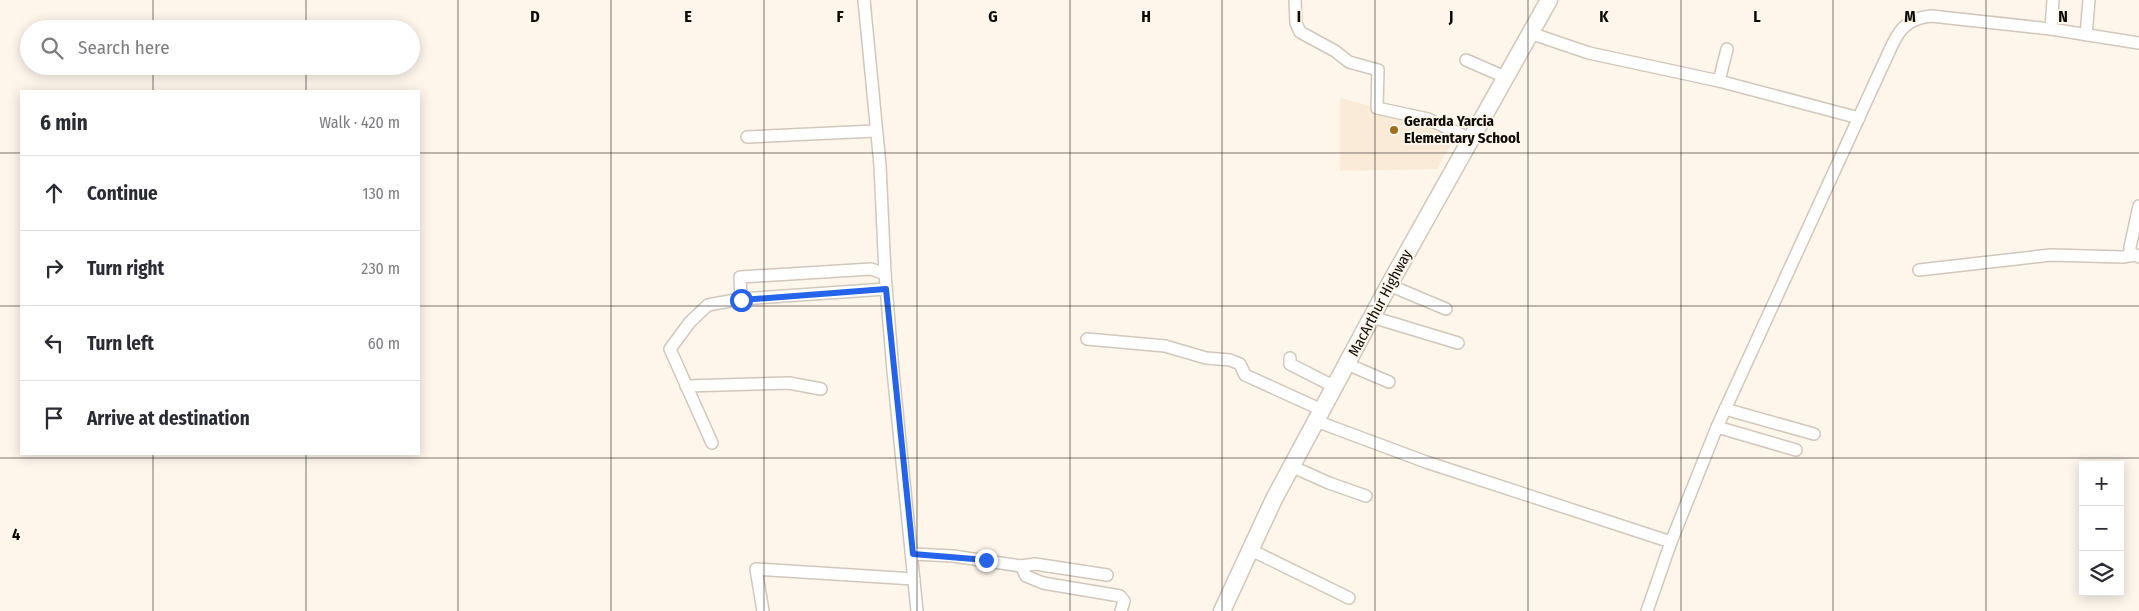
<!DOCTYPE html>
<meta charset="utf-8">
<style>
body{margin:0;font-family:"Fira Sans Condensed",sans-serif;background:#f2f2f3;color:#2b2b33}
.controls{position:absolute;right:15px;bottom:15px;display:grid;overflow:hidden;border-radius:0px;box-shadow:0 2px 12px #0003}
.controls button{width:45px;height:45px;display:grid;place-items:center;padding:0;border:0;border-bottom:1px solid #e1e1e2;background:#fff;color:#2b2b33;font:25px sans-serif}
.stop{position:absolute;width:15px;height:15px;margin:-11px;border:4px solid #2563eb;border-radius:50%;background:#fff}
.stop.end{background:#2563eb;border-color:#fff;box-shadow:0 1px 5px #0008}
.list{margin:0;padding:0;list-style:none}
h2{display:flex;justify-content:space-between;align-items:center;height:65px;margin:0;padding:0 20px;font-size:21px}
h2 small{font-size:16px;font-weight:400;color:#7c7c81}
.list li{display:grid;grid-template-columns:32px 1fr auto;gap:15px;align-items:center;box-sizing:border-box;height:75px;padding:0 20px;border-top:1px solid #e1e1e2}
.list b{display:block;font-size:19px;white-space:nowrap}
.list em{font-size:16px;font-style:normal;color:#7c7c81}
.icon{flex:none;width:28px;height:28px;fill:none;stroke:currentColor;stroke-width:2;stroke-linecap:round;stroke-linejoin:round}
.map{position:relative;flex:none;width:2139px;height:611px;overflow:hidden}
.search{position:absolute;background:#fff;box-shadow:0 2px 12px #0003;left:20px;top:20px;width:400px;height:55px;display:flex;align-items:center;gap:12px;box-sizing:border-box;padding:0 18px;border-radius:28px;color:#7c7c81;font-size:19px}
.panel{position:absolute;background:#fff;box-shadow:0 2px 12px #0003;left:20px;top:90px;width:400px;height:365px;border-radius:0px}
.map>svg:first-child{display:block}
</style>
<div class="map">
<svg width="2139" height="611" viewBox="0 0 2139 611">
<rect width="100%" height="100%" fill="#fef6eb"/>
<!-- built -->
<polygon fill="#f9ebd7" points="1340,98 1441,125 1456,135 1437,169 1340,171"/>
<g fill="none" stroke-linecap="round" stroke-linejoin="round">
<defs>
<g id="minor">
<polyline points="864,0 880,165 885,274 893,371 917,611"/>
<polyline points="1295,0 1296,23 1300,32 1335,51 1349,62 1378,70 1377,108 1428,119 1471,139"/>
<polyline points="2051,29 2053,0"/>
<polyline points="1530,33 1589,53 1719,81 1859,118"/>
<polyline points="2086,35 2089,0"/>
<polyline points="1466,60 1505,77"/>
<polyline points="1719,81 1727,49"/>
<polyline points="747,137 875,131"/>
<polyline points="2139,206 2130,247 2130,252 2139,257"/>
<polyline points="1919,270 2051,255 2123,257 2134,255"/>
<polyline points="1389,285 1446,309"/>
<polyline points="741,299 740,277 871,269 885,274"/>
<polyline points="1372,317 1458,343"/>
<polyline points="1087,339 1165,346 1206,358 1230,360 1240,364 1245,375 1322,410"/>
<polyline points="1290,358 1290,364 1335,387"/>
<polyline points="1347,364 1389,382"/>
<polyline points="686,386 789,383 821,389"/>
<polyline points="1725,409 1814,434"/>
<polyline points="1316,421 1426,462 1671,542"/>
<polyline points="1717,427 1796,450"/>
<polyline points="712,443 670,349 690,322 708,305 741,299 886,289"/>
<polyline points="1293,467 1329,483 1366,496"/>
<polyline points="1251,550 1349,598"/>
<polyline points="913,554 953,556 1021,566 1035,564 1107,575"/>
<polyline points="1021,566 1026,576 1043,583 1120,596 1124,601 1121,611"/>
<polyline points="763,611 756,569 914,579"/>
<path d="M1647 611 1671 542 1717 427 1882 67C1895 41 1898 19 1931 16L2051 29 2139 43"/>
</g>
<polyline id="highway" points="1222,611 1274,499 1389,285 1549,0"/>
</defs>
<!-- minor casing -->
<use href="#minor" stroke="#d1c7ba" stroke-width="14"/>
<!-- highway casing -->
<use href="#highway" stroke="#d1c7ba" stroke-width="19"/>
<!-- minor -->
<use href="#minor" stroke="#fff" stroke-width="11"/>
<!-- highway -->
<use href="#highway" stroke="#fff" stroke-width="16"/>
</g>
<g fill="none" stroke-linecap="round" stroke-linejoin="round">
<!-- route -->
<polyline stroke="#2563eb" stroke-width="6" points="741,300 886,289 913,554 986,560"/>
</g>
<!-- grid -->
<path fill="none" stroke="#0e0b07" stroke-width="1" stroke-opacity="0.55" d="M153 0V29M306 0V29M458 0V611M611 0V611M764 0V611M917 0V611M1070 0V611M1222 0V611M1375 0V611M1528 0V611M1681 0V611M1833 0V611M1986 0V611M153 66V91M306 66V91M0 153H21M419 153H2139M0 306H21M419 306H2139M153 454V611M306 454V611M0 458H2139"/>
<!-- markers -->
<circle fill="#9d6e20" stroke="#fef6eb" stroke-width="2" cx="1394" cy="130" r="5"/>
<g text-anchor="middle" stroke-width="4" stroke-linejoin="round" paint-order="stroke">
<!-- poi labels -->
<g font-size="15" font-weight="bold" fill="#0e0b07" stroke="#fef6eb" text-anchor="start">
<text x="1404" y="126">Gerarda Yarcia<tspan x="1404" dy="17">Elementary School</tspan></text>
</g>
<!-- street labels -->
<g font-size="15" fill="#0e0b07" stroke="#fef6eb">
<text transform="translate(1380 303) rotate(-62)" y="5">MacArthur Highway</text>
</g>
</g>
<g font-size="16" text-anchor="middle" font-weight="bold" fill="#0e0b07" stroke="#fef6eb" stroke-width="4" stroke-linejoin="round" paint-order="stroke">
<text x="535" y="22">D</text>
<text x="688" y="22">E</text>
<text x="840" y="22">F</text>
<text x="993" y="22">G</text>
<text x="1146" y="22">H</text>
<text x="1299" y="22">I</text>
<text x="1451" y="22">J</text>
<text x="1604" y="22">K</text>
<text x="1757" y="22">L</text>
<text x="1910" y="22">M</text>
<text x="2063" y="22">N</text>
<text x="16" y="540">4</text>
</g>
</svg>
<div class="controls">
<button>+</button>
<button>−</button>
<button><svg class="icon" aria-label="layers" viewBox="0 0 24 24"><path d="M12 4l9 5-9 5-9-5zM3 14l9 5 9-5"/></svg></button>
</div>
<div class="stop" style="left:741px;top:300px"></div>
<div class="stop end" style="left:986px;top:560px"></div>
<div class="search"><svg class="icon" aria-label="search" viewBox="0 0 24 24"><circle cx="10" cy="10" r="6"/><path d="M15 15l6 6"/></svg>Search here</div>
<section class="panel">
<h2>6 min<small>Walk · 420 m</small></h2>
<ul class="list">
<li><svg class="icon" aria-label="ahead" viewBox="0 0 24 24"><path d="M12 20V5M6 11l6-6 6 6"/></svg><div><b>Continue</b></div><em>130 m</em></li>
<li><svg class="icon" aria-label="right" viewBox="0 0 24 24"><path d="M7 20v-9h11M14 6l5 5-5 5"/></svg><div><b>Turn right</b></div><em>230 m</em></li>
<li><svg class="icon" aria-label="left" viewBox="0 0 24 24"><path d="M17 20v-9H6M10 6l-5 5 5 5"/></svg><div><b>Turn left</b></div><em>60 m</em></li>
<li><svg class="icon" aria-label="arrive" viewBox="0 0 24 24"><path d="M6 21V4h12l-3 4 3 4H6"/></svg><div><b>Arrive at destination</b></div></li>
</ul>
</section>
</div>
